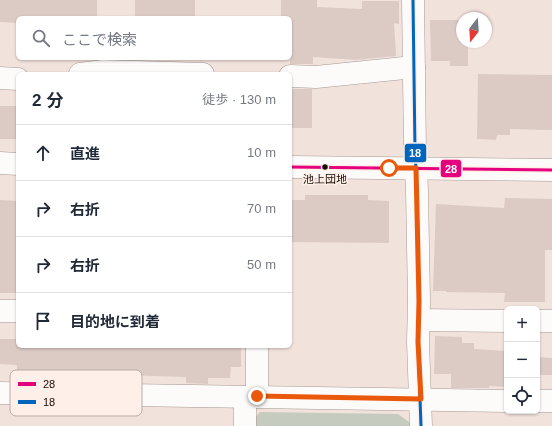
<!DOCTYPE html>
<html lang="ja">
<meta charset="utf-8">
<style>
body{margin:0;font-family:Helvetica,"Noto Sans JP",sans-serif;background:#f6f6f7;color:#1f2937}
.controls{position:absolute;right:12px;bottom:12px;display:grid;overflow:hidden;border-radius:6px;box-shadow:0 1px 3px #0004}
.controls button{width:36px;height:36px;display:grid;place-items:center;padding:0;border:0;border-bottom:1px solid #e0e1e3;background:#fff;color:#1f2937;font:20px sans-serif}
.compass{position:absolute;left:456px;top:12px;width:36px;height:36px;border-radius:50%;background:#fff;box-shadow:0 1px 3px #0004;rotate:197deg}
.stop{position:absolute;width:12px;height:12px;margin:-9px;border:3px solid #ea580c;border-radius:50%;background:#fff}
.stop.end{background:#ea580c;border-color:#fff;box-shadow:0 1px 4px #0008}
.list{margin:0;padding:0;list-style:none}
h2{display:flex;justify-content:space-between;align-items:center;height:52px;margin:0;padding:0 16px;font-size:17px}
h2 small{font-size:13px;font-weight:400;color:#747a83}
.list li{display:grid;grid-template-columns:26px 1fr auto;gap:12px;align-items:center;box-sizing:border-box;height:56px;padding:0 16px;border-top:1px solid #e0e1e3}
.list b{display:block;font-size:15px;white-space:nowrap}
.list em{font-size:13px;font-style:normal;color:#747a83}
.icon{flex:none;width:22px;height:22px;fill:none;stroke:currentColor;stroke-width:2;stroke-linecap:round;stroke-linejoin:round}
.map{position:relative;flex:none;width:552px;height:426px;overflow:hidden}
.search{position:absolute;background:#fff;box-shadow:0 1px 3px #0004;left:16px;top:16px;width:276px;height:44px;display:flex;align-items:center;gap:10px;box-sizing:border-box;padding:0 14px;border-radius:6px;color:#747a83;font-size:15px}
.panel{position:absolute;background:#fff;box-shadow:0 1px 3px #0004;left:16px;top:72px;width:276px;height:276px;border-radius:6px}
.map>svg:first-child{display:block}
</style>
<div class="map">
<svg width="552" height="426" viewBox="0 0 552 426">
<rect width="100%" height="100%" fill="#f2e2dc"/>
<!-- green -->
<polygon fill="#c5ccbf" points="260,412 398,414 412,424 412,426 252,426 252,421"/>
<!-- building -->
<g fill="#dccbc5">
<polygon points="0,0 97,0 97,18 18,18 18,23 0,22"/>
<rect x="135" y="0" width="60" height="18"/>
<polygon points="281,0 317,0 317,7 362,9 362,1 399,1 399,24 394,23 396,56 356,60 313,57 313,64 290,64 290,18 281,18"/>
<polygon points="430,20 462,20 462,42 468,42 468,66 450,66 450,61 431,61"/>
<polygon points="478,74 552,75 552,130 510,129 510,135 497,135 496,140 477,139"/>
<rect x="290" y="89" width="22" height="39"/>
<rect x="0" y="106" width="18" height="33"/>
<polygon points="305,195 368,195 368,200 389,201 389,243 290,242 290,200 305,200"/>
<polygon points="505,198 552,199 552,250 545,250 545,302 504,302 505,293 446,292 446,291 433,291 436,204 504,208"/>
<polygon points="0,200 18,201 18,293 0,293"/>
<polygon points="435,336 462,337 462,343 474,343 474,349 507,351 507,387 489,386 489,388 451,388 451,374 434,374"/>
<polygon points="0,339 18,339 18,346 215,346 215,347 241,348 241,367 231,367 230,378 208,378 208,384 186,383 186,377 118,375 118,381 108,380 108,382 68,382 68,377 17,377 17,365 0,364"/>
<polygon points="537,357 552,358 552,375 537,375"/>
</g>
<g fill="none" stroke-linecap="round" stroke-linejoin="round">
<defs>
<g id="minor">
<polyline points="413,0 415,150 417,190 419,301 418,342 421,426"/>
<polyline points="80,74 103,71 203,74"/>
<polyline points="290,76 316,77 414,67"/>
<polyline points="0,78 18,79"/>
<polyline points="0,311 18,311"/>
<polyline points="419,320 507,321"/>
<polyline points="537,321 552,321"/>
<polyline points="257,346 257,396"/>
<polyline points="0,393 507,401"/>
<polyline points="537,401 552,401"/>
<polyline points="245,426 245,397"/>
</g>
<g id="tertiary">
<polyline points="0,163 18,164"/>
<polyline points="290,167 552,170"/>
</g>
</defs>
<!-- minor casing -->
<use href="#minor" stroke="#a69994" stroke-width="23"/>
<!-- tertiary casing -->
<use href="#tertiary" stroke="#a69994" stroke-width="23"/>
<!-- minor -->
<use href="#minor" stroke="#fdfbfa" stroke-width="22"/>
<!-- tertiary -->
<use href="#tertiary" stroke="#fdfbfa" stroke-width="22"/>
<defs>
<polyline id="bus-1" points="290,167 552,170"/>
<polyline id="bus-2" points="413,0 415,150 417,190 419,301 418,342 421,426"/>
</defs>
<!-- bus-1 casing -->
<use href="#bus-1" stroke="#feefe9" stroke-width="6"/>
<!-- bus-2 casing -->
<use href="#bus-2" stroke="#feefe9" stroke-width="6"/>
<!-- bus-1 -->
<use href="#bus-1" stroke="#e5007d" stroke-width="3"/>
<!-- bus-2 -->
<use href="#bus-2" stroke="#0065bd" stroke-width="3"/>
</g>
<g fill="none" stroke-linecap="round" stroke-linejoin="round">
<!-- route -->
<polyline stroke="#ea580c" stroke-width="5" points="257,396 421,399 418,342 419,301 416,168 389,168"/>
</g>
<!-- markers -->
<circle fill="#160b06" stroke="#feefe9" stroke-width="1.5" cx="325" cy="167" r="3.5"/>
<g text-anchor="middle" stroke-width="3" stroke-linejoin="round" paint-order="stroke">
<!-- bus labels -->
<g font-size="11" fill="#160b06" stroke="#feefe9">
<text x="325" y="183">池上団地</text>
</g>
</g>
<!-- legend -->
<rect x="10" y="370" width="132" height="46" rx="6" fill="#feefe9" stroke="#b8aba5" stroke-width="1"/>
<rect x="18" y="382" width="18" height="4" fill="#e5007d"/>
<rect x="18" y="400" width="18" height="4" fill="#0065bd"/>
<g font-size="11" fill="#160b06">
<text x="43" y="388">28</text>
<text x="43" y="406">18</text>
</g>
<g stroke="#feefe9" stroke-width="1.5">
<rect x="404" y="143" width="23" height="20" rx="4" fill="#0065bd"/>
<rect x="440" y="159" width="22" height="19" rx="4" fill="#e5007d"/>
</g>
<g font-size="11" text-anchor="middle" font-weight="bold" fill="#fff">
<text x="415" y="157">18</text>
<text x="451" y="173">28</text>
</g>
</svg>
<div class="controls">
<button>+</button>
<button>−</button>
<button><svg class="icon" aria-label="locate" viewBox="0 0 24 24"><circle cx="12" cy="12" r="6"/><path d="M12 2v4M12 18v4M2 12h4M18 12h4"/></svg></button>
</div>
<svg class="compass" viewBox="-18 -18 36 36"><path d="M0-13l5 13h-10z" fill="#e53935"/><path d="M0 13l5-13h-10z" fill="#747a83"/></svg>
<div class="stop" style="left:389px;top:168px"></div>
<div class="stop end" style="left:257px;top:396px"></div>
<div class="search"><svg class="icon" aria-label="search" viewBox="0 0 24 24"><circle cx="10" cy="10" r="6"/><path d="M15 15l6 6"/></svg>ここで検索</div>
<section class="panel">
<h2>2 分<small>徒歩 · 130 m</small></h2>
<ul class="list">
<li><svg class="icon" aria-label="ahead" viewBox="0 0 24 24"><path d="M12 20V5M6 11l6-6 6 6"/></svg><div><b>直進</b></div><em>10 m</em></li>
<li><svg class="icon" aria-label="right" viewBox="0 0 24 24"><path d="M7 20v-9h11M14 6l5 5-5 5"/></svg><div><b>右折</b></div><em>70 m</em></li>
<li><svg class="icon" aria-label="right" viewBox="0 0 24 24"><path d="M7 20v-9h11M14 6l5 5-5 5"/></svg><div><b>右折</b></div><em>50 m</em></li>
<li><svg class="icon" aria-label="arrive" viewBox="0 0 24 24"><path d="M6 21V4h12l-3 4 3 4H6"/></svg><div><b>目的地に到着</b></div></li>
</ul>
</section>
</div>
